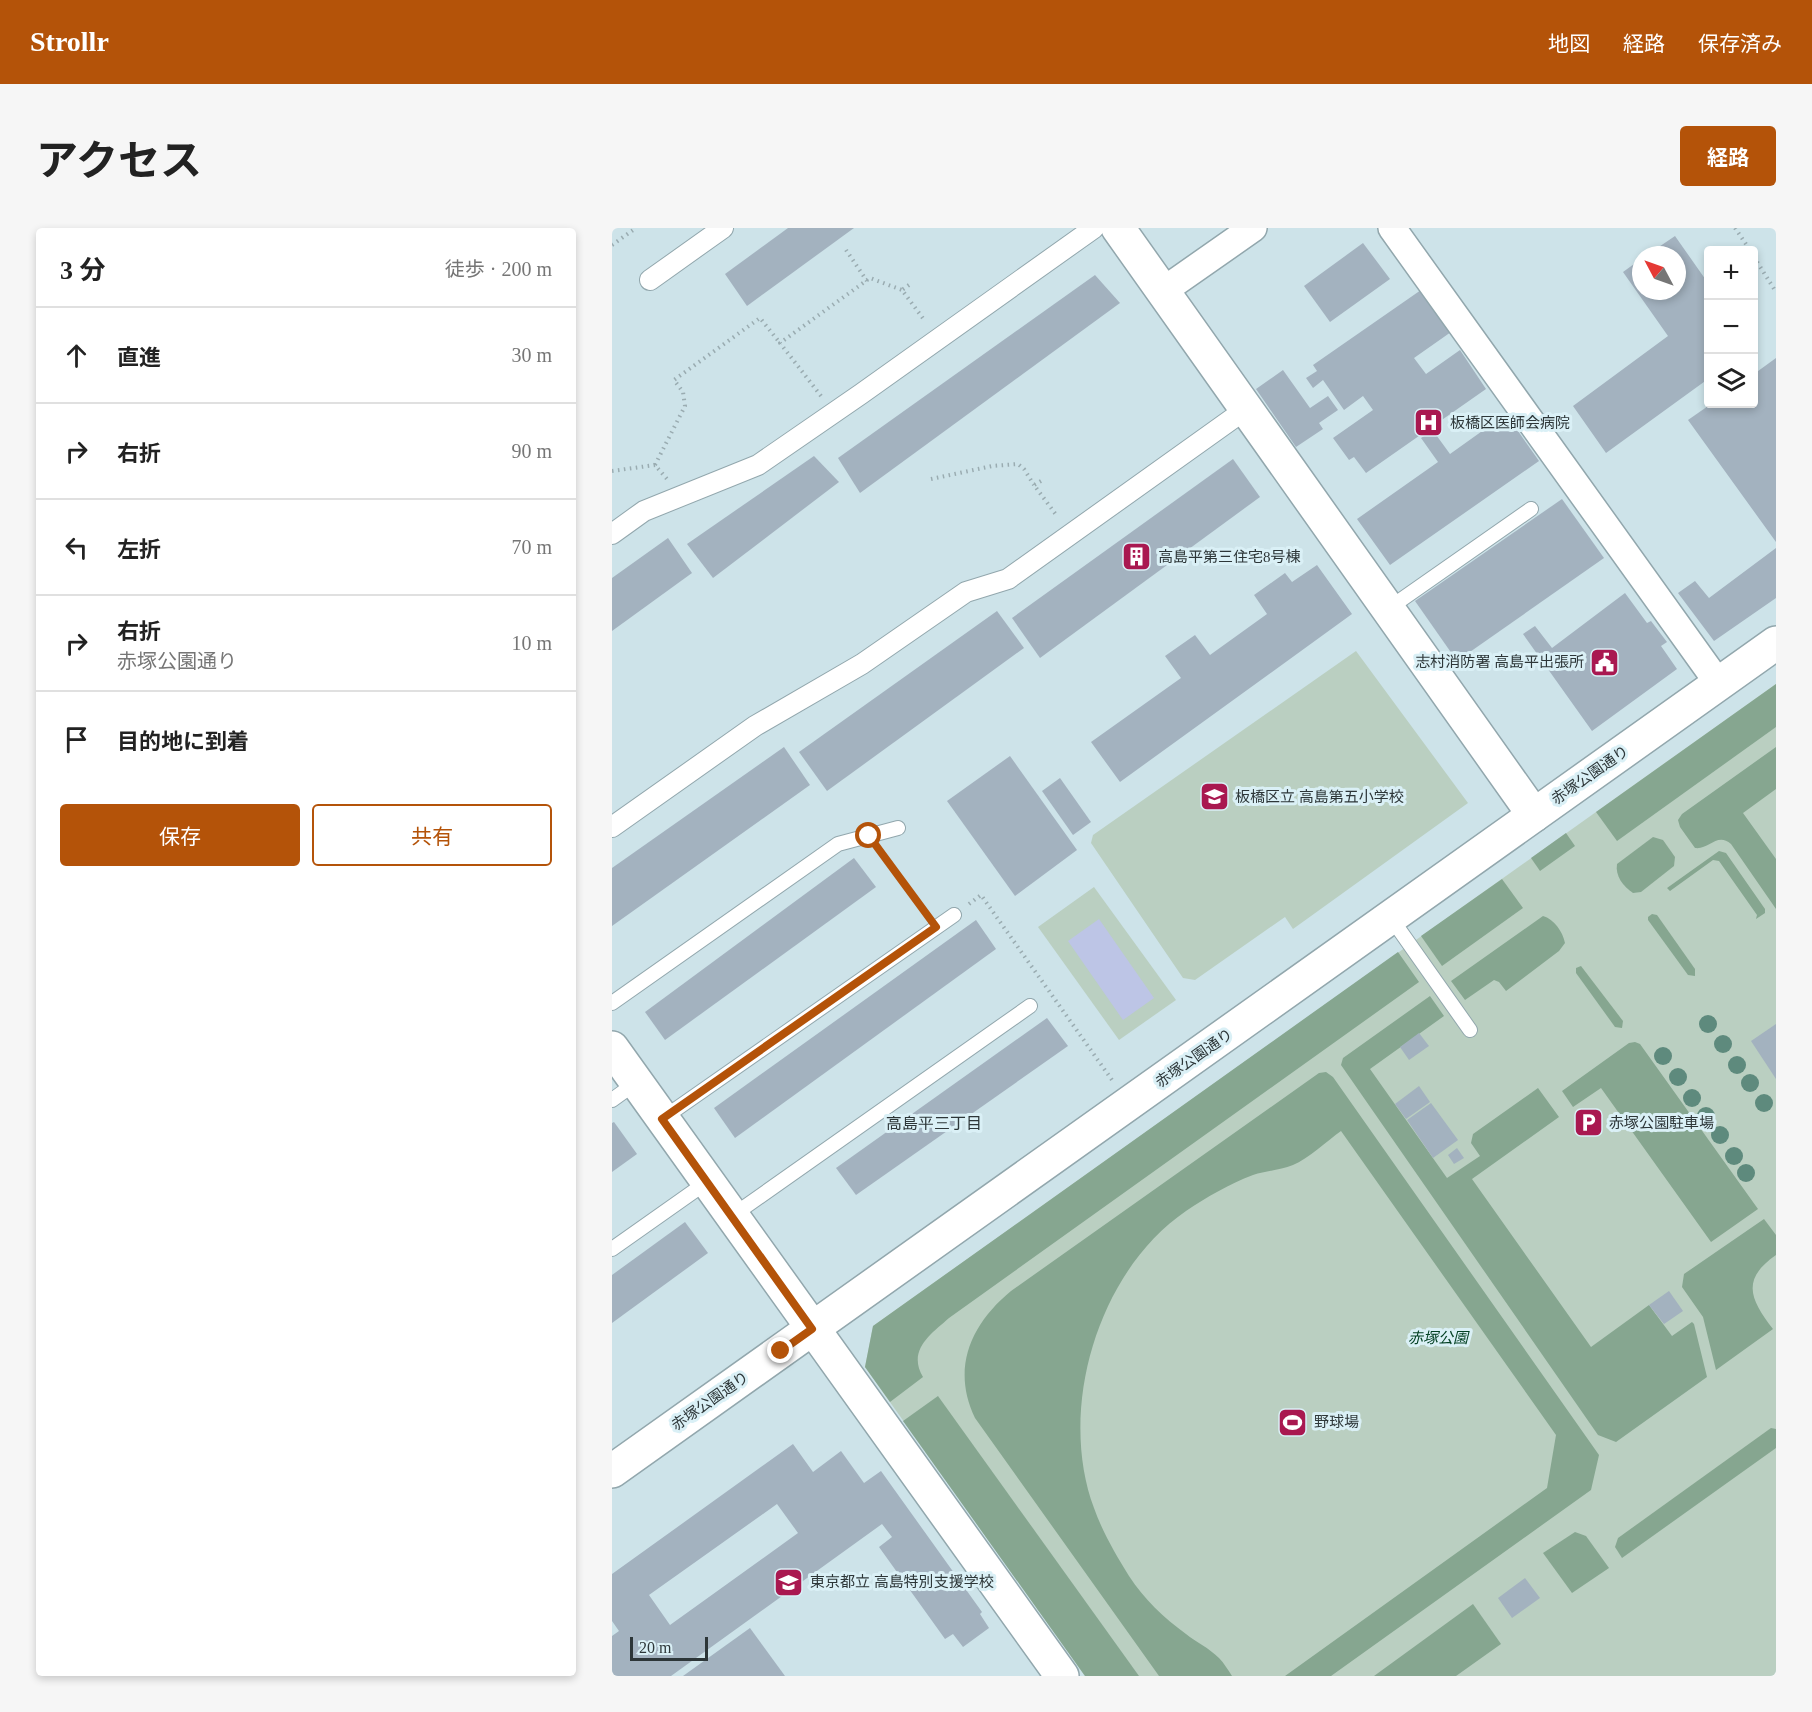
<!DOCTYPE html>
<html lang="ja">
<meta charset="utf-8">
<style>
body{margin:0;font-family:"Times New Roman","Noto Sans JP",serif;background:#f6f6f6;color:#222}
.controls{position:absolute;right:18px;top:18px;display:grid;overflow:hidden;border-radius:6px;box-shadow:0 3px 9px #0003}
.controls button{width:54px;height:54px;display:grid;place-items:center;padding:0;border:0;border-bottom:2px solid #e0e0e0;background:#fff;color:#222;font:30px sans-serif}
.compass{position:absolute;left:1020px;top:18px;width:54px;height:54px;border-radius:50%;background:#fff;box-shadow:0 3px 9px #0003;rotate:311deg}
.scale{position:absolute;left:18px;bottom:15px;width:78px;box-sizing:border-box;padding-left:6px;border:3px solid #2d3638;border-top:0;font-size:16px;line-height:21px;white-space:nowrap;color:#2d3638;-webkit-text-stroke:4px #daf0f6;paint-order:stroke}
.stop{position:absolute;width:18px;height:18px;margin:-14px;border:4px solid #b45309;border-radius:50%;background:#fff}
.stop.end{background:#b45309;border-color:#fff;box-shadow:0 2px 6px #0008}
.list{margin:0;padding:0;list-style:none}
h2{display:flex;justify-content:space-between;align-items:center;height:78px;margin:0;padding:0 24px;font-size:26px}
h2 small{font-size:20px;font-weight:400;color:#767676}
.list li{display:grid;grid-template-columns:39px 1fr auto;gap:18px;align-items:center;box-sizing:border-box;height:96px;padding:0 24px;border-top:2px solid #e0e0e0}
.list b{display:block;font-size:22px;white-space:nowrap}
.list p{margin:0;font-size:20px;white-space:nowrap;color:#767676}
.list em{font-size:20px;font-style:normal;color:#767676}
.actions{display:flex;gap:12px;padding:18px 24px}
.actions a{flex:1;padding:14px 0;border:2px solid #b45309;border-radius:6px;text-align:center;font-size:21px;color:#b45309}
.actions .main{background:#b45309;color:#fff}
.icon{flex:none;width:33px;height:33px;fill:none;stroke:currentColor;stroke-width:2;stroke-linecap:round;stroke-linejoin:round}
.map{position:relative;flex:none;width:1164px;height:1448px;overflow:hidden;border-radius:6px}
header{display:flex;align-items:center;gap:36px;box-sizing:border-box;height:84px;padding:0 30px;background:#b45309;color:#fff}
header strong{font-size:28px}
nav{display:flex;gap:33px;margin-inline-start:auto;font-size:21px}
.intro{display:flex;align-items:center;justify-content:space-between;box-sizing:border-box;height:144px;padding:0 36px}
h1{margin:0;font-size:42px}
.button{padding:15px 27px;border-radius:6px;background:#b45309;color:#fff;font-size:21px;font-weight:700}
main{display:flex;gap:36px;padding:0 36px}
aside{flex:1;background:#fff;border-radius:6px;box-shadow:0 3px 9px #0003}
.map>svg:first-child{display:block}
</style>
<header>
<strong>Strollr</strong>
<nav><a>地図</a><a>経路</a><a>保存済み</a></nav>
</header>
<div class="intro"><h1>アクセス</h1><a class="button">経路</a></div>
<main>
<aside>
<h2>3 分<small>徒歩 · 200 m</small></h2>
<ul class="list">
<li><svg class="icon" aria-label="ahead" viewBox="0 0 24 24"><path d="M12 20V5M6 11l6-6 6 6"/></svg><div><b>直進</b></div><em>30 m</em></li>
<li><svg class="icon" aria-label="right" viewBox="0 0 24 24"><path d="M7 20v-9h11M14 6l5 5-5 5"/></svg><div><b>右折</b></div><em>90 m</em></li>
<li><svg class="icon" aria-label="left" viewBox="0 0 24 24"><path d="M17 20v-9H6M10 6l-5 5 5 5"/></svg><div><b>左折</b></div><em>70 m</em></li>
<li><svg class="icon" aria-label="right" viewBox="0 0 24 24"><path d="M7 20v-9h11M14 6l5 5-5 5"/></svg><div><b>右折</b><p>赤塚公園通り</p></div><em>10 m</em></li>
<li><svg class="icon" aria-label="arrive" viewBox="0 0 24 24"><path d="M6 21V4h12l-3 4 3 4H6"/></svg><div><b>目的地に到着</b></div></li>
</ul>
<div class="actions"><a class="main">保存</a><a>共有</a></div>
</aside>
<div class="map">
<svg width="1164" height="1448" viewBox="0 0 1164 1448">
<rect width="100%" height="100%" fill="#cde3e9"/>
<!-- green -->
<g fill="#bacfc1">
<polygon points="744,423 856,575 681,701 673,689 583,752 571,750 479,615 481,607"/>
<polygon points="1164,456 1164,1448 473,1448 253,1139 261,1098"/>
<polygon points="482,659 564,772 507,812 426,699"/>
</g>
<!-- forest -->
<g fill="#86a690">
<polygon points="1164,456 1164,499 1005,613 984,584"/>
<path d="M1164 519V561L1131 585 1164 631V681L1119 616C1105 604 1097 622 1083 620L1068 599 1066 592 1070 586Z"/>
<polygon points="954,605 963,618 928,643 919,630"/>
<path d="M1041 609 1051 612 1063 629 1062 638 1029 664 1021 665C1011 658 1003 648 1005 636Z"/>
<polygon points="1107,623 1114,625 1153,681 1153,685 1144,691 1145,687 1107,633 1101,632 1058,663 1055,660"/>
<polygon points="890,651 911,680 830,738 809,708"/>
<polygon points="1040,686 1045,687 1083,741 1083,748 1076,747 1036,692 1036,689"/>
<path d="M931 688C942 691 951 704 953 715L947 723 894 763 887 754 882 752 853 772 839 753Z"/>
<path d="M786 724 807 754 337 1090C319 1106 295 1122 311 1149L278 1174 253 1139 261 1098Z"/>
<polygon points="969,738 1011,793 1010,800 1003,799 964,745 964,740"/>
<polygon points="818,768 832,788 758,841 835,950 868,928 859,915 861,906 926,860 947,889 860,951 979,1119 1037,1077 1060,1108 1080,1094 1082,1096 1095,1149 1004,1214 986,1207 729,837 731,830"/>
<polygon points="1023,814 1028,816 1146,981 1099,1014 989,860 961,879 950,863 1017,815"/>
<path d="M714 844 721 849 987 1227 979 1262 719 1448H673L935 1260 944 1207 729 903C715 913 696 931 681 937 668 942 654 943 641 947 617 956 595 969 574 983 486 1043 445 1181 482 1280 490 1303 504 1327 517 1348 532 1371 552 1390 574 1406 584 1414 597 1420 607 1430 612 1435 616 1442 620 1448H547L363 1190C339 1140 359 1096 399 1063L707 845Z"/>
<path d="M1152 991 1164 1007V1027C1128 1052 1139 1072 1161 1101L1104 1142 1091 1089 1070 1059 1072 1046Z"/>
<polygon points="326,1168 527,1448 473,1448 291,1193"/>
<polygon points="1159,1200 1164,1201 1164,1220 1010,1330 1003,1319 1006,1310"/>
<polygon points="963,1304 974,1308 997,1340 960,1365 931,1325"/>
<polygon points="861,1376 889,1416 844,1448 762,1448"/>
</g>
<!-- water -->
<polygon fill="#bdc5e6" points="487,691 542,770 511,792 456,713"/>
<!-- building -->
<g fill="#a3b2bf" fill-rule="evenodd">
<polygon points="176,0 242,0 135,78 113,46"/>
<polygon points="1063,8 1096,55 1096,151 994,225 961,178 1056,108 1011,44 1029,31 1029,63 1065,63 1065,27 1035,27"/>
<polygon points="751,15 778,51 718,94 692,58"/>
<polygon points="483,47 508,75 248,265 226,230"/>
<polygon points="809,62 839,104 802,130 814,146 848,122 874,161 754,245 742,229 737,232 721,210 761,182 751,168 732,182 711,152 701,160 694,150 705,143 701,137"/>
<polygon points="1164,130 1164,314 1076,192 1099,176 1142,176 1142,146"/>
<polygon points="671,142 698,180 716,168 726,182 707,195 711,201 684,219 644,161"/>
<polygon points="894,186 927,233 778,337 745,291 826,234 809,210 817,205 819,207 822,204 838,226"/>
<polygon points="202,228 227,254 101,350 75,316"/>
<polygon points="621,231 648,269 428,430 400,390"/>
<polygon points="950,271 992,330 845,433 803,373"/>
<polygon points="56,310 80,345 0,403 0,350"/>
<polygon points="1164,320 1164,370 1102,413 1066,365 1083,353 1097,370"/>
<polygon points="705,337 740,386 508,554 479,514 569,450 553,428 583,407 598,427 655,386 642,367 673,345 680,354"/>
<polygon points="1013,365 1035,395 1039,393 1055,414 1049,418 1065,441 980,503 911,406 923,398 940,420"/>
<polygon points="385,383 412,420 215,563 187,524"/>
<polygon points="172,519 198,557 0,698 0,640"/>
<polygon points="398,528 465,622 403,668 335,573"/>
<polygon points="448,550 479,594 461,607 430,563"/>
<polygon points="242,630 264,659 53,812 33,784"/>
<polygon points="364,692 384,721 123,910 102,880"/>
<polygon points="435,790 456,818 244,967 224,940"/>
<polygon points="1164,796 1164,851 1139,813"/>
<polygon points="807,805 817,818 797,832 788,819"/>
<polygon points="807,858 818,874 794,891 783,876"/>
<polygon points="819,875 846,912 821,930 795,892"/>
<polygon points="2,894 25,926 0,944 0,895"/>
<polygon points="845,920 852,930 842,936 836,927"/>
<polygon points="73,994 96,1025 0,1095 0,1047"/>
<polygon points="1057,1063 1071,1083 1052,1096 1037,1077"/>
<path d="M181 1216 201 1244 229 1223 252 1255 269 1243 370 1384 368 1386 377 1400 351 1419 341 1406 333 1411 267 1319 280 1309 270 1296 59 1448H0V1408L7 1403 0 1393V1346ZM165 1276 186 1305 58 1397 37 1367Z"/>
<polygon points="913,1350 928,1370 900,1390 886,1370"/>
<polygon points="138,1400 173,1448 71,1448"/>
</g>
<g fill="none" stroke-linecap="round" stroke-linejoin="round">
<defs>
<g id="service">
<polyline points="776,381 919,281"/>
<polyline points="779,690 858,802"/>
<polyline points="0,775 226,616 286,600"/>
<polyline points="0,872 25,854"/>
<polyline points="50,891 342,687"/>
<polyline points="120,988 418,778"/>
<polyline points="0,1021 95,954"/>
</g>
<g id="pedestrian">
<polyline points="38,52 111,0"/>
<polyline points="0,306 32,283 146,237 249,166 482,0"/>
<polyline points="0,599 143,498 250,436 354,364 396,351 634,181"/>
</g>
<g id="minor">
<polyline points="780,0 1107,456"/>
<polyline points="551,63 641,0"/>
</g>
<g id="tertiary">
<polyline points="506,0 922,587"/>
<polyline points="0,820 450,1448"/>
<polyline points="0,1243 1164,415"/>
</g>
</defs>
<!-- service casing -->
<use href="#service" stroke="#92a7ad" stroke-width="16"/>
<!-- pedestrian casing -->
<use href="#pedestrian" stroke="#92a7ad" stroke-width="22"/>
<!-- minor casing -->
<use href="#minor" stroke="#92a7ad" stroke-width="30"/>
<!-- tertiary casing -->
<use href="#tertiary" stroke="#92a7ad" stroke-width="36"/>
<!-- path -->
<g stroke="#9aacb1" stroke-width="4" stroke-dasharray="1.5 4.5" stroke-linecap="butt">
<polyline points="1123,0 1138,22"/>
<polyline points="0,17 24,0"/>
<polyline points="234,22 255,53"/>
<polyline points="1142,29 1164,64"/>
<polyline points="297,57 290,62 313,93"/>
<polyline points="209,168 168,115 258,50 290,62"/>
<polyline points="43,237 73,178 71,164 62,152 148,90 168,115"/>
<polyline points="0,243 43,237 55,251"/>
<polyline points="319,251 380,238 406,236 412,241 422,257"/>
<polyline points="429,253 422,257 445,288"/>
<polyline points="269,625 313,684"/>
<polyline points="357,676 369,667 500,852"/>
</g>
<!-- service -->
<use href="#service" stroke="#fff" stroke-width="14"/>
<!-- pedestrian -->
<use href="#pedestrian" stroke="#fff" stroke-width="20"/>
<!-- minor -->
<use href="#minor" stroke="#fff" stroke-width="27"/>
<!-- tertiary -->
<use href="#tertiary" stroke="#fff" stroke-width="33"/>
</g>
<!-- trees -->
<g fill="#5e8a7d">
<circle cx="1096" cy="796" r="9"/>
<circle cx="1111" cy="816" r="9"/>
<circle cx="1051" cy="828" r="9"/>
<circle cx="1125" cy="837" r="9"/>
<circle cx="1066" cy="849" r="9"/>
<circle cx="1138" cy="855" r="9"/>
<circle cx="1080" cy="870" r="9"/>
<circle cx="1152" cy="875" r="9"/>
<circle cx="1094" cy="888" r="9"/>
<circle cx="1108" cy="907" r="9"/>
<circle cx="1122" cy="928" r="9"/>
<circle cx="1134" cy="945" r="9"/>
</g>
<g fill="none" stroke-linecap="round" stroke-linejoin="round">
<!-- route -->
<polyline stroke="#b45309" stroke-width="8" points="169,1123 200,1101 50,891 324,699 257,608"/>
</g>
<!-- icons -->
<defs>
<symbol id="hospital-square" viewBox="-11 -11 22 22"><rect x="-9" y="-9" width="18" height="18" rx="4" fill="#a91850" stroke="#daf0f6"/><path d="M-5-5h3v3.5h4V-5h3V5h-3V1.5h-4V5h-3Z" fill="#fff"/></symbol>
<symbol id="building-square" viewBox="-11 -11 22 22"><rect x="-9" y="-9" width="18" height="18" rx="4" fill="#a91850" stroke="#daf0f6"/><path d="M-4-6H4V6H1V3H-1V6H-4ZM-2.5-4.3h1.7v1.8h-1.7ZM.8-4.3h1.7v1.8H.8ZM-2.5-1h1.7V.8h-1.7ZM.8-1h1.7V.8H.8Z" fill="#fff"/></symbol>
<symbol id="civic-square" viewBox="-11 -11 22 22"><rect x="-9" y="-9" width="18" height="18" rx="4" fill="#a91850" stroke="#daf0f6"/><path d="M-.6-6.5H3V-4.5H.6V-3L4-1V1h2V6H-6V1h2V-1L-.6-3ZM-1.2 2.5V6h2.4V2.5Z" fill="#fff"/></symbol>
<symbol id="school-square" viewBox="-11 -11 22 22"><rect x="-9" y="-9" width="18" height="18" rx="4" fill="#a91850" stroke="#daf0f6"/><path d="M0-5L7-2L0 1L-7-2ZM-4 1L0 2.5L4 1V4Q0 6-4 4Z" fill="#fff"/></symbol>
<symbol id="parking-square" viewBox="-11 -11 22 22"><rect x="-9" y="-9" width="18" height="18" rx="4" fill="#a91850" stroke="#daf0f6"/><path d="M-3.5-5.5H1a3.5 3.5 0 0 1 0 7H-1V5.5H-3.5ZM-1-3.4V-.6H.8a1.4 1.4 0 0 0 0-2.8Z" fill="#fff"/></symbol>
<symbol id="stadium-square" viewBox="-11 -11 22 22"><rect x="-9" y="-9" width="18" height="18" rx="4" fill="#a91850" stroke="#daf0f6"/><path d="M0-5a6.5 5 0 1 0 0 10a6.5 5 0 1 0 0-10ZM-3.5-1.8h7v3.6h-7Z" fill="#fff"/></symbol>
</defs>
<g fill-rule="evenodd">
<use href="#hospital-square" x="800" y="178" width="33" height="33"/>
<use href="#building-square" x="508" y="312" width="33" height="33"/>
<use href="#civic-square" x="976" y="418" width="33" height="33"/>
<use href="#school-square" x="586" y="552" width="33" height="33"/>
<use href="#parking-square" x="960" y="878" width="33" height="33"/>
<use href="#stadium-square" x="664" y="1178" width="33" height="33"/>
<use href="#school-square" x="160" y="1338" width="33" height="33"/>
</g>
<g text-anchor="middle" stroke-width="6" stroke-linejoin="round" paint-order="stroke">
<!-- poi labels -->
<g font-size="15" fill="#2d3638" stroke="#daf0f6" text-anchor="start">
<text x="838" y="200">板橋区医師会病院</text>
<text x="546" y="334">高島平第三住宅8号棟</text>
<text x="972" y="439" text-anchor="end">志村消防署 高島平出張所</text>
<text x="623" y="574">板橋区立 高島第五小学校</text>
<text x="997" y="900">赤塚公園駐車場</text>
<text x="702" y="1199">野球場</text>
<text x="198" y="1359">東京都立 高島特別支援学校</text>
</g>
<!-- street labels -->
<g font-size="15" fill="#2d3638" stroke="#daf0f6">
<text transform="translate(978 547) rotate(-35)" y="5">赤塚公園通り</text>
<text transform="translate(582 830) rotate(-35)" y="5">赤塚公園通り</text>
<text transform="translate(98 1173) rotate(-35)" y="5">赤塚公園通り</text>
</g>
<!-- park labels -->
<g font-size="15" font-style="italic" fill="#044124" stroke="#daf0f6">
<text x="826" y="1115">赤塚公園</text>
</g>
<!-- neighbourhood labels -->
<g font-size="16" fill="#2d3638" stroke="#daf0f6">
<text x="322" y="901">高島平三丁目</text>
</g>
</g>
</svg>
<div class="controls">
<button>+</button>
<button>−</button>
<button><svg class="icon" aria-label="layers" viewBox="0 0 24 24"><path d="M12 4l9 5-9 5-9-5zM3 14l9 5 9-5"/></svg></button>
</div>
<svg class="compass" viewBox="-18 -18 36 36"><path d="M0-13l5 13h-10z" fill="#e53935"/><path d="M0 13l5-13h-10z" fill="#767676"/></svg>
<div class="scale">20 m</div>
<div class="stop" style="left:257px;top:608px"></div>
<div class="stop end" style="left:169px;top:1123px"></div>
</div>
</main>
